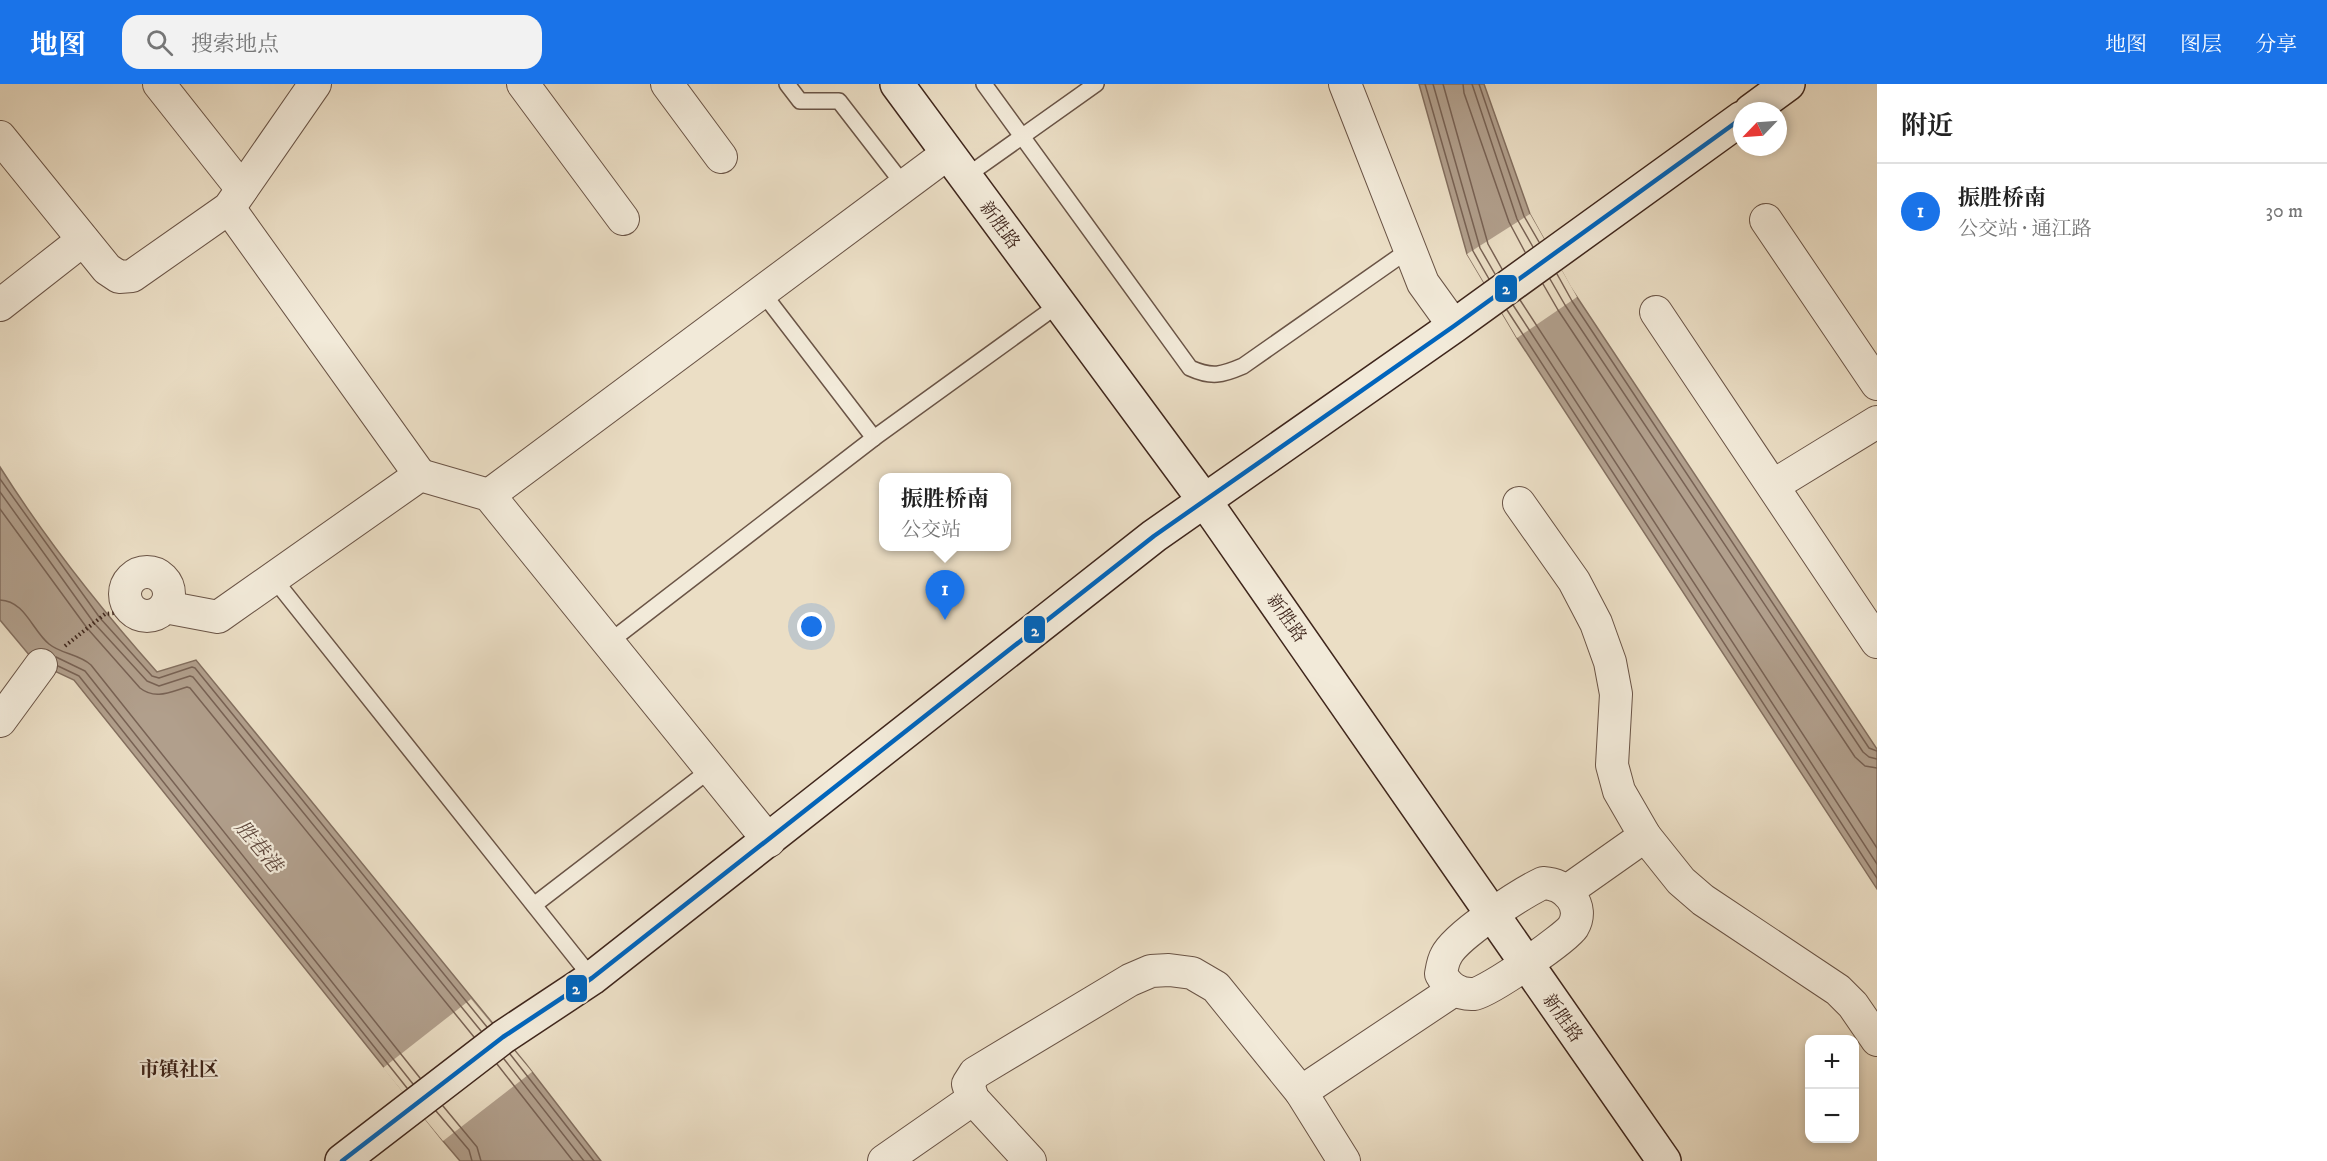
<!DOCTYPE html>
<html lang="zh">
<meta charset="utf-8">
<style>
body{margin:0;font-family:"IM FELL DW Pica","Noto Serif SC",serif;background:#f2f2f2;color:#222}
.controls{position:absolute;right:18px;bottom:18px;display:grid;overflow:hidden;border-radius:12px;box-shadow:0 3px 9px #0003}
.controls button{width:54px;height:54px;display:grid;place-items:center;padding:0;border:0;border-bottom:2px solid #e0e0e0;background:#fff;color:#222;font:30px sans-serif}
.compass{position:absolute;left:1733px;top:18px;width:54px;height:54px;border-radius:50%;background:#fff;box-shadow:0 3px 9px #0003;rotate:245deg}
.you{position:absolute;left:812px;top:543px;width:21px;height:21px;margin:-15px;border:4px solid #fff;border-radius:50%;background:#1a73e8;box-shadow:0 0 0 9px #1a73e833}
.badge{display:grid;place-items:center;width:39px;height:39px;border-radius:50%;background:#1a73e8;color:#fff;font-size:20px;font-weight:700}
.pin{position:absolute;translate:-50% -50px;filter:drop-shadow(0 2px 3px #0008)}
.pin::after{content:'';position:absolute;top:32px;width:21px;height:18px;background:inherit;clip-path:polygon(0 0,100% 0,50% 100%)}
.popup{position:absolute;left:879px;top:389px;width:132px;height:78px;box-sizing:border-box;display:grid;place-content:center;border-radius:12px;background:#fff;filter:drop-shadow(0 2px 4px #0005);font-size:20px;white-space:nowrap;color:#767676}
.popup b{font-size:22px;color:#222}
.popup::after{content:'';position:absolute;left:50%;top:100%;margin-left:-12px;border:12px solid transparent;border-top-color:#fff}
.list{margin:0;padding:0;list-style:none}
h2{display:flex;justify-content:space-between;align-items:center;height:78px;margin:0;padding:0 24px;font-size:26px}
h2 small{font-size:20px;font-weight:400;color:#767676}
.list li{display:grid;grid-template-columns:39px 1fr auto;gap:18px;align-items:center;box-sizing:border-box;height:96px;padding:0 24px;border-top:2px solid #e0e0e0}
.list b{display:block;font-size:22px;white-space:nowrap}
.list p{margin:0;font-size:20px;white-space:nowrap;color:#767676}
.list em{font-size:20px;font-style:normal;color:#767676}
.icon{flex:none;width:33px;height:33px;fill:none;stroke:currentColor;stroke-width:2;stroke-linecap:round;stroke-linejoin:round}
.map{position:relative;flex:none;width:1877px;height:1077px;overflow:hidden}
header{display:flex;align-items:center;gap:36px;box-sizing:border-box;height:84px;padding:0 30px;background:#1a73e8;color:#fff}
header strong{font-size:28px}
nav{display:flex;gap:33px;margin-inline-start:auto;font-size:21px}
.search{width:420px;height:54px;background:#f2f2f2;display:flex;align-items:center;gap:15px;box-sizing:border-box;padding:0 21px;border-radius:18px;color:#767676;font-size:22px}
main{display:flex}
aside{flex:1;background:#fff}
.map>svg:first-child{display:block}
</style>
<header>
<strong>地图</strong>
<div class="search"><svg class="icon" aria-label="search" viewBox="0 0 24 24"><circle cx="10" cy="10" r="6"/><path d="M15 15l6 6"/></svg>搜索地点</div>
<nav><a>地图</a><a>图层</a><a>分享</a></nav>
</header>
<main>
<div class="map">
<svg width="1877" height="1077" viewBox="0 0 1877 1077">
<rect width="100%" height="100%" fill="#ebdec5"/>
<filter id="stains"><feTurbulence type="fractalNoise" baseFrequency=".00333" numOctaves="4"/><feColorMatrix values="0 0 0 0 .2 0 0 0 0 .09 0 0 0 0 .02 0 0 0 .5 -.17"/></filter>
<radialGradient id="worn" r=".72"><stop offset=".6" stop-color="#630" stop-opacity="0"/><stop offset="1" stop-color="#630" stop-opacity=".3"/></radialGradient>
<!-- water -->
<g fill="#b19f8c" stroke="#836f5f" stroke-width="1.5">
<polygon points="1419,0 1484,0 1530,130 1571,204 1877,665 1877,805 1517,254 1467,170"/>
<path d="M0 383C46 456 100 524 157 588L196 576 526 980 601 1077H460L443 1057 74 596 35 578 0 536Z"/>
</g>
<!-- pier -->
<g fill="#ebdec5">
<polygon points="1530,130 1577,213 1517,254 1467,170"/>
<polygon points="471,915 532,988 443,1057 383,984"/>
</g>
<g fill="none" stroke-linecap="round" stroke-linejoin="round">
<!-- shore -->
<g stroke="#786254" stroke-width="1.5">
<polyline points="1425,0 1473,167 1489,195"/>
<polyline points="1433,0 1480,164 1495,190"/>
<polyline points="1443,0 1488,160 1502,185"/>
<polyline points="1463,0 1464,9 1509,138 1525,168"/>
<polyline points="1472,0 1517,135 1533,163"/>
<polyline points="1479,0 1524,132 1539,158"/>
<polyline points="1557,190 1572,217 1869,664 1877,667"/>
<polyline points="1550,195 1565,221 1863,668 1869,673 1877,675"/>
<polyline points="1543,200 1558,226 1855,673 1865,682 1877,684"/>
<polyline points="1520,216 1877,764"/>
<polyline points="1513,221 1877,780"/>
<polyline points="1507,226 1877,794"/>
<polyline points="0,395 100,534 152,592 159,594 192,583 195,584 487,943"/>
<polyline points="0,408 94,539 147,597 159,602 190,592 193,593 481,947"/>
<path d="M0 425 87 544 140 604C155 616 170 608 187 603L190 604 474 953"/>
<path d="M0 516C25 517 32 546 49 560 61 570 79 570 91 581L420 994"/>
<polyline points="56,573 85,587 413,1000"/>
<polyline points="58,582 79,592 407,1004"/>
<polyline points="510,970 594,1077"/>
<polyline points="504,975 584,1077"/>
<polyline points="497,980 573,1077"/>
<polyline points="443,1022 477,1063 481,1077"/>
<polyline points="436,1027 469,1066 472,1077"/>
</g>
<defs>
<g id="lane">
<polyline points="787,0 800,17 839,17 904,101"/>
<path d="M984 0 1190 284C1212 294 1222 291 1243 282L1410 165"/>
<polyline points="965,93 1096,0"/>
<polyline points="762,208 874,354"/>
<polyline points="274,495 592,894"/>
<polyline points="608,559 874,354 1058,221"/>
<polyline points="534,821 711,685"/>
</g>
<g id="street">
<polyline points="159,0 242,105"/>
<polyline points="523,0 623,135"/>
<polyline points="667,0 721,73"/>
<polyline points="1345,0 1423,199 1454,242"/>
<polyline points="0,53 107,185 119,193 132,192 229,124 315,0"/>
<polyline points="229,124 420,391"/>
<polyline points="1766,136 1877,300"/>
<polyline points="0,221 83,156"/>
<polyline points="1656,228 1877,558"/>
<polyline points="1774,401 1877,338"/>
<polyline points="489,411 947,70"/>
<polyline points="1519,419 1574,497 1596,539 1610,578 1616,610 1612,681 1619,707 1645,752 1681,797 1703,816 1838,906 1853,921 1877,956"/>
<circle cx="147" cy="510" r="22"/>
<polyline points="165,523 218,533 420,391 489,411 769,757"/>
<polyline points="0,637 41,581"/>
<path d="M1543 799C1555 800 1563 803 1571 813 1578 822 1579 833 1573 843 1566 854 1487 909 1474 910 1458 911 1448 903 1441 890 1442 884 1443 877 1446 872 1455 852 1522 809 1543 799Z"/>
<polyline points="1567,807 1645,752"/>
<polyline points="1301,1008 1454,906"/>
<polyline points="884,1077 973,1015"/>
<polyline points="1030,1077 973,1015 968,1000 975,989 1130,896 1151,887 1169,886 1192,889 1216,903 1301,1008 1344,1077"/>
</g>
<g id="secondary">
<polyline points="897,0 1204,416 1664,1077"/>
<polyline points="1751,27 1788,0"/>
<polyline points="342,1077 503,953 592,894 1154,452 1454,242 1742,34"/>
</g>
</defs>
<!-- lane casing -->
<use href="#lane" stroke="#6a5446" stroke-width="18"/>
<!-- street casing -->
<use href="#street" stroke="#6a5446" stroke-width="34"/>
<!-- secondary casing -->
<use href="#secondary" stroke="#3f261c" stroke-width="36"/>
<!-- path -->
<polyline stroke="#3f261c" stroke-width="4" stroke-dasharray="1.5 3" stroke-linecap="butt" points="65,562 105,530 133,527"/>
<!-- lane -->
<use href="#lane" stroke="#f2ead9" stroke-width="15"/>
<!-- street -->
<use href="#street" stroke="#f2ead9" stroke-width="32"/>
<!-- secondary -->
<use href="#secondary" stroke="#f2ead9" stroke-width="33"/>
<defs>
<polyline id="bus-1" points="342,1077 503,953 592,894 1154,452 1454,242 1742,34"/>
</defs>
<!-- bus-1 casing -->
<use href="#bus-1" stroke="#f2ead9" stroke-width="9"/>
<!-- bus-1 -->
<use href="#bus-1" stroke="#0065bd" stroke-width="4.5"/>
</g>
<g text-anchor="middle" stroke-width="4.5" stroke-linejoin="round" paint-order="stroke">
<!-- street labels -->
<g font-size="18" fill="#3f261c" stroke="#f2ead9">
<text transform="translate(1000 141) rotate(54)" y="6">新胜路</text>
<text transform="translate(1287 534) rotate(55)" y="6">新胜路</text>
<text transform="translate(1563 934) rotate(55)" y="6">新胜路</text>
</g>
<!-- water labels -->
<g font-size="20" font-style="italic" fill="#614a3e" stroke="#f2ead9">
<text transform="translate(259 762) rotate(50)" y="7">胜巷港</text>
</g>
<!-- neighbourhood labels -->
<g font-size="20" font-weight="bold" fill="#3f261c" stroke="#f2ead9">
<text x="179" y="992">市镇社区</text>
</g>
</g>
<g stroke="#f2ead9" stroke-width="2">
<rect x="1494" y="190" width="24" height="29" rx="6" fill="#0065bd"/>
<rect x="1023" y="531" width="23" height="29" rx="6" fill="#0065bd"/>
<rect x="565" y="890" width="23" height="29" rx="6" fill="#0065bd"/>
</g>
<g font-size="16" text-anchor="middle" font-weight="bold" fill="#fff">
<text x="1506" y="210">2</text>
<text x="1035" y="552">2</text>
<text x="576" y="910">2</text>
</g>
<rect width="100%" height="100%" filter="url(#stains)"/>
<rect width="100%" height="100%" fill="url(#worn)"/>
</svg>
<div class="controls">
<button>+</button>
<button>−</button>
</div>
<svg class="compass" viewBox="-18 -18 36 36"><path d="M0-13l5 13h-10z" fill="#e53935"/><path d="M0 13l5-13h-10z" fill="#767676"/></svg>
<div class="you"></div>
<div class="pin badge" style="left:945px;top:536px">1</div>
<div class="popup"><b>振胜桥南</b>公交站</div>
</div>
<aside>
<h2>附近<small></small></h2>
<ul class="list">
<li><span class="badge">1</span><div><b>振胜桥南</b><p>公交站 · 通江路</p></div><em>30 m</em></li>
</ul>
</aside>
</main>
